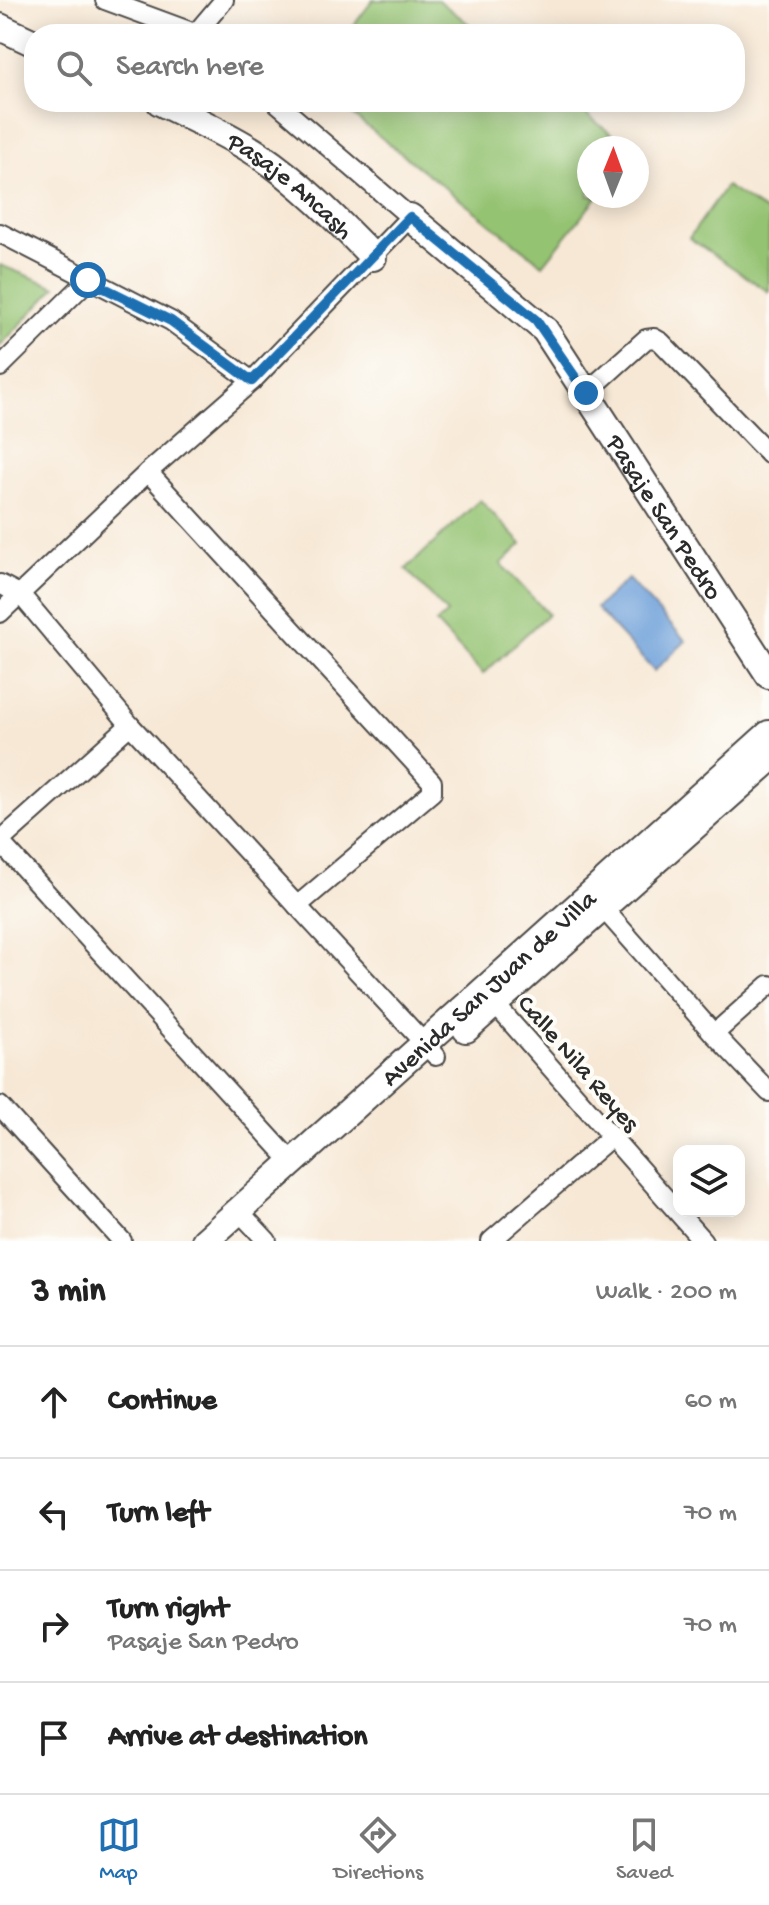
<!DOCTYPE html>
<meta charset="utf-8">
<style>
body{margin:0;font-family:"Gochi Hand",sans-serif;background:#f6f6f6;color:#222}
.controls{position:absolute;right:24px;bottom:24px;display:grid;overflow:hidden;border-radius:16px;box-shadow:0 4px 20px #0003}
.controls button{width:72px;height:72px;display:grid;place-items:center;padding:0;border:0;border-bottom:2px solid #e0e0e0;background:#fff;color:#222;font:40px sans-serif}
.compass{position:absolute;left:577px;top:136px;width:72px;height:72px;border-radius:50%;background:#fff;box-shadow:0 4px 20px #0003;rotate:1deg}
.stop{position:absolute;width:24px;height:24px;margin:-18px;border:6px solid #1f6fb2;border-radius:50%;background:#fff}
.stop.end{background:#1f6fb2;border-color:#fff;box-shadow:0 2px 8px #0008}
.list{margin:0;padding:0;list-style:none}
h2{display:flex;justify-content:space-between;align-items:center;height:104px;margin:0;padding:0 32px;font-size:34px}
h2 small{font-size:26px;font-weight:400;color:#767676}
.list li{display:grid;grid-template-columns:52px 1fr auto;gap:24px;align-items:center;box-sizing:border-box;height:112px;padding:0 32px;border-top:2px solid #e0e0e0}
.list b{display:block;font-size:30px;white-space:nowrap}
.list p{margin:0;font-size:26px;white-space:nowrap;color:#767676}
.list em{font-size:26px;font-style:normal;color:#767676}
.icon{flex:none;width:44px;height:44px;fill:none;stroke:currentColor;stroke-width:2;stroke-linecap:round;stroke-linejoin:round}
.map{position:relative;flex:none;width:769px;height:1241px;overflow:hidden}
.search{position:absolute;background:#fff;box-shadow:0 4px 20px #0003;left:24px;right:24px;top:24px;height:88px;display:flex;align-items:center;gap:20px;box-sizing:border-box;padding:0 28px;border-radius:32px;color:#767676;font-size:30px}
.sheet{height:552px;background:#fff}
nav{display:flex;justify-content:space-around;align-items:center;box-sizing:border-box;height:112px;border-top:2px solid #e0e0e0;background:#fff;font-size:22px;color:#767676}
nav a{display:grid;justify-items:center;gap:4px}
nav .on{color:#1f6fb2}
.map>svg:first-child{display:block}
</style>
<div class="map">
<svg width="769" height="1241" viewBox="0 0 769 1241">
<rect width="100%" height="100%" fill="#fdfcf7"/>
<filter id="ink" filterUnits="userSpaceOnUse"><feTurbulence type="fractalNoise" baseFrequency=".0125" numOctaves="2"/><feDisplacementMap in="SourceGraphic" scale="16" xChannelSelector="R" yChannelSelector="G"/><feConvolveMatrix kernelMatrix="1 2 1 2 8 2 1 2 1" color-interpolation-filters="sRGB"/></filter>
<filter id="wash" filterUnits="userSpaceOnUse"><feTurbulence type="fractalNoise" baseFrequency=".006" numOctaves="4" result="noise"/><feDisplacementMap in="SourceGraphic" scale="32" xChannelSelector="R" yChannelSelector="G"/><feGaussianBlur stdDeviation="1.8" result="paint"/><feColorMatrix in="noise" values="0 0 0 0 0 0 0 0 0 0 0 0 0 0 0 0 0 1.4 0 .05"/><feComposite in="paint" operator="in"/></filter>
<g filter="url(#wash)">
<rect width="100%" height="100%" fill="#f7e8d5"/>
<!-- green -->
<g fill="#94c372" stroke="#60774e" stroke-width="2">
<polygon points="373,0 438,0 482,34 347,34"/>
<polygon points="336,102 570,102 630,148 589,148 589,196 598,196 543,265"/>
<polygon points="726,186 769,214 769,292 689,238"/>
<polygon points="0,265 56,287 0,346"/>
<polygon points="480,500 522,544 501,564 548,614 483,674 436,623 447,613 406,569"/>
</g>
<!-- water -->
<polygon fill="#6fa1da" stroke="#4d6682" stroke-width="2" points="628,579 686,641 654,671 596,608"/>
</g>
<g filter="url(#ink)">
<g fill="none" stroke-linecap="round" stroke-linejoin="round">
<defs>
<g id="street">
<polyline points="105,0 197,34"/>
<polyline points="196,33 224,0"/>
<polyline points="0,233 171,321 252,381"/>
<polyline points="0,367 88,280"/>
<polyline points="586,393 646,339 654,338 661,342 769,454"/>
<polyline points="148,472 432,782 432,792 297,906"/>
<polyline points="0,584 21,595 130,725 436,1056"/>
<polyline points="0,613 148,472 252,381 410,217 276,102"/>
<polyline points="0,841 130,725"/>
<polyline points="0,842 294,1164"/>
<polyline points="595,899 714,1034 769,1092"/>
<polyline points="487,995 703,1241"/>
<polyline points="714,1034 769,985"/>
<polyline points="0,1106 122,1241"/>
<polyline points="238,1210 267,1241"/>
<polyline points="491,1241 611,1137"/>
</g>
<g id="secondary">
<polyline points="0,27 34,43"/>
<path id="s1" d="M160 102C193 119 228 134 258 154 301 183 337 220 373 257"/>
<path id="s2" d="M410 217 545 330 769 675"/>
<polyline points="466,1029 769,760"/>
<path id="s3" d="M205 1241 769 734"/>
</g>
</defs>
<!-- street casing -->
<use href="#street" stroke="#4a4744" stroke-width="22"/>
<!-- secondary casing -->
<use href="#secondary" stroke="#4a4744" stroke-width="30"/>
<!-- street -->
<use href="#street" stroke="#fff" stroke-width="18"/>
<!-- secondary -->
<use href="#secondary" stroke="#fff" stroke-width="26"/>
</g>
</g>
<g fill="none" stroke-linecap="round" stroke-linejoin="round" filter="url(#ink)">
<!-- route -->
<polyline stroke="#1f6fb2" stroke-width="10" points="88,280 171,321 252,381 410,217 536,320 586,393"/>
</g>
<g text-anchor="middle" stroke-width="8" stroke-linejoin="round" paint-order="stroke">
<!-- street labels -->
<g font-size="26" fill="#2b2b2b" stroke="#fdfcf7">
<text dy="9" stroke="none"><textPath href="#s1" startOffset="156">Pasaje Ancash</textPath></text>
<text dy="9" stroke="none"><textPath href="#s2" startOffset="398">Pasaje San Pedro</textPath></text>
<text dy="9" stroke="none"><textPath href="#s3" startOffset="380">Avenida San Juan de Villa</textPath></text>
<text transform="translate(580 1062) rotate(49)" y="9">Calle Nila Reyes</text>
</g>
</g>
</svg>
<div class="controls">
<button><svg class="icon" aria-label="layers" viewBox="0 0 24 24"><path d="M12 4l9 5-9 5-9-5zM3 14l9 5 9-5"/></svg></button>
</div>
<svg class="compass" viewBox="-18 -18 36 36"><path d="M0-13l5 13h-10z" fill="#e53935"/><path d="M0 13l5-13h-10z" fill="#767676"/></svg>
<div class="stop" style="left:88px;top:280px"></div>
<div class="stop end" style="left:586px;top:393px"></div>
<div class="search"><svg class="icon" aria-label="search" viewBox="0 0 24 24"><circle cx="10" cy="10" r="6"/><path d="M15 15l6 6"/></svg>Search here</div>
</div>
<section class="sheet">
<h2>3 min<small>Walk · 200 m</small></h2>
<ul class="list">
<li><svg class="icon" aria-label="ahead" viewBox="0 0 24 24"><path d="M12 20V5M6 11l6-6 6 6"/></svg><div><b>Continue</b></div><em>60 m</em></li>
<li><svg class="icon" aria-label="left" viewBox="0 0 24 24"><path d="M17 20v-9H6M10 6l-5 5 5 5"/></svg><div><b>Turn left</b></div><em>70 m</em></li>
<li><svg class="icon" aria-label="right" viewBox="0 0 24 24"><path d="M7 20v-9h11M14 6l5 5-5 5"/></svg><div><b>Turn right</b><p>Pasaje San Pedro</p></div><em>70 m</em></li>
<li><svg class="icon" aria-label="arrive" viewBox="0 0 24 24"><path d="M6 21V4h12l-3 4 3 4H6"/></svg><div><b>Arrive at destination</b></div></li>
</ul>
</section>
<nav>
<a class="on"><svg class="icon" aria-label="map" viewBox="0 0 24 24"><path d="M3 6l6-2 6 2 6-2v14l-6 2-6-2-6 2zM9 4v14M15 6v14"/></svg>Map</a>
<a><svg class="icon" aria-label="directions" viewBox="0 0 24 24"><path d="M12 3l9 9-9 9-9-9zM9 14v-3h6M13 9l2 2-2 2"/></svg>Directions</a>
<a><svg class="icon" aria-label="saved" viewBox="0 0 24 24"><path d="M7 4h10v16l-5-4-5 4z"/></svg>Saved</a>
</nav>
